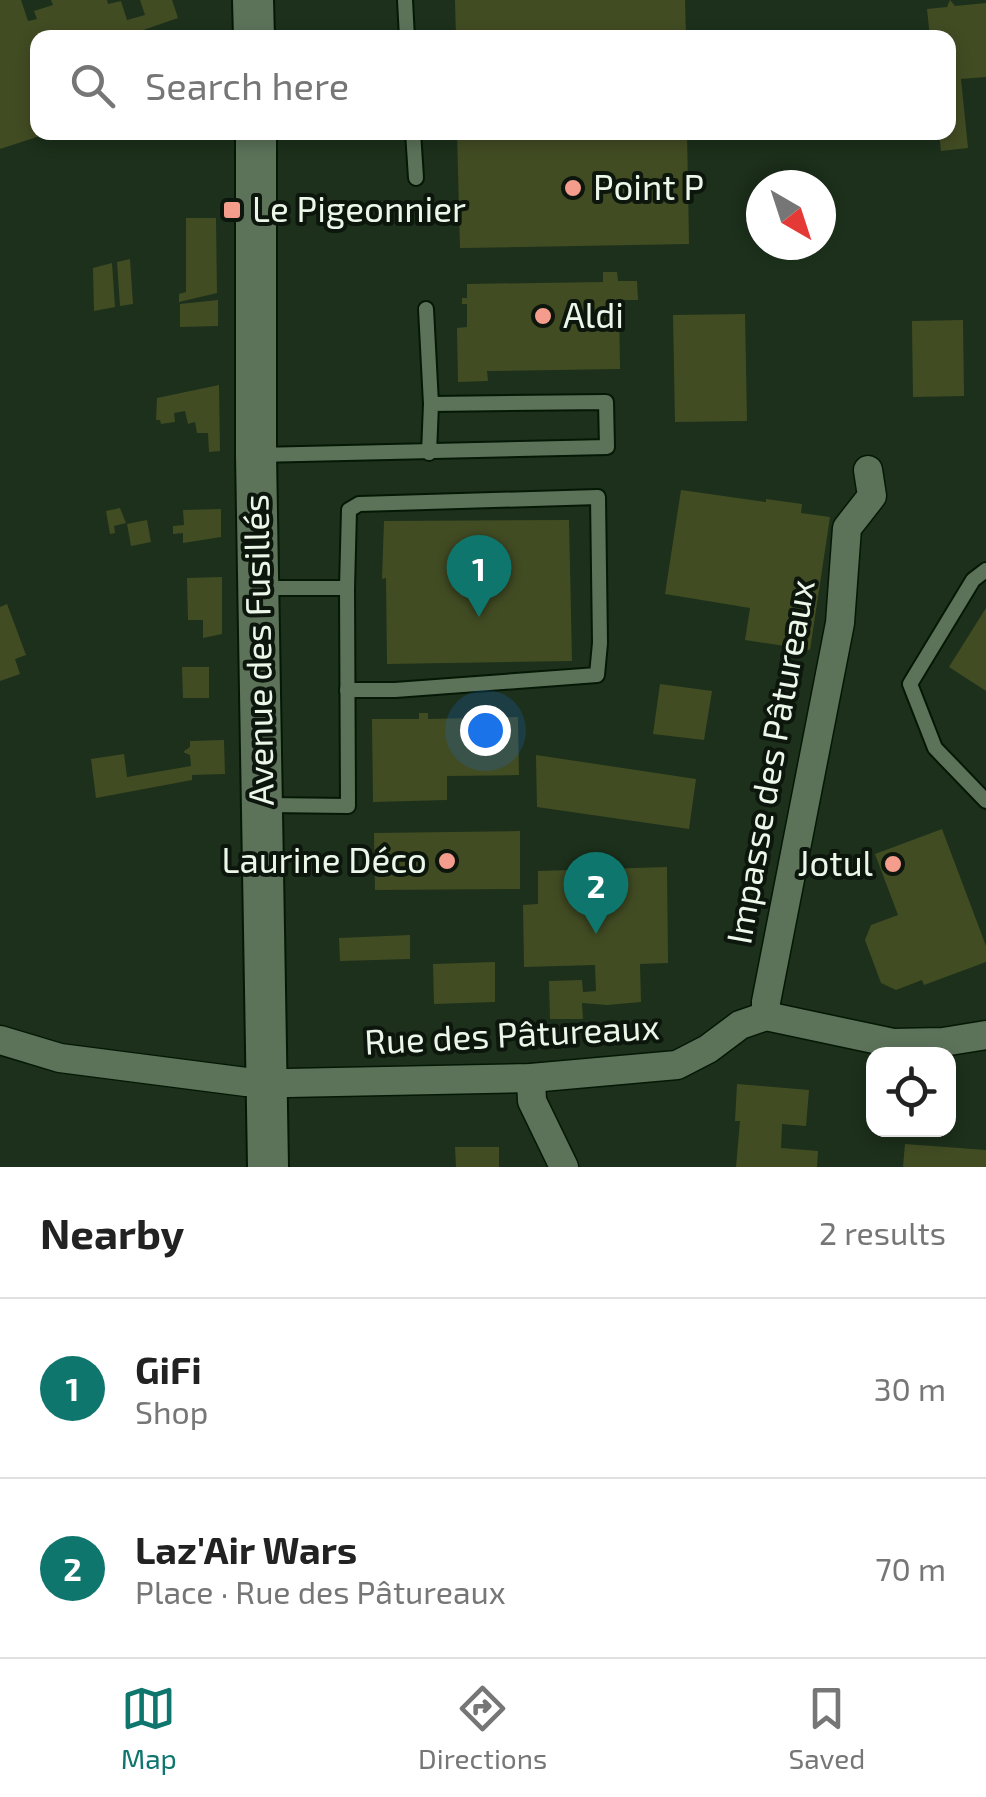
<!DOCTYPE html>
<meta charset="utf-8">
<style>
body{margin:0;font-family:"Exo 2",sans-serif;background:#f2f2f2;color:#222}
.controls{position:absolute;right:30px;bottom:30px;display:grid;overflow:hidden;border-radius:20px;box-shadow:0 5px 15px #0003}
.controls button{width:90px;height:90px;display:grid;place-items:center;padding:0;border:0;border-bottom:2px solid #e0e0e0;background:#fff;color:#222;font:50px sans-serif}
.compass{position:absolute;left:746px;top:170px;width:90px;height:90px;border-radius:50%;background:#fff;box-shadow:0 5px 15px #0003;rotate:141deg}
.you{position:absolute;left:485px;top:730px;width:35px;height:35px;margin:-25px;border:8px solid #fff;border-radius:50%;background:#1a73e8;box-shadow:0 0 0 15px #1a73e833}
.badge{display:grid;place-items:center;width:65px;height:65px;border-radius:50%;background:#0f766e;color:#fff;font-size:32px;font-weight:700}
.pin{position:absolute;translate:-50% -82px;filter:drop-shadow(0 2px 5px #0008)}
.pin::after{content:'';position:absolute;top:52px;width:35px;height:30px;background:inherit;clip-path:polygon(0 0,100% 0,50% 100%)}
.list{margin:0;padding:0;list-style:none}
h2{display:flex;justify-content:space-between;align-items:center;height:130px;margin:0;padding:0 40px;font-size:42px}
h2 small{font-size:32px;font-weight:400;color:#767676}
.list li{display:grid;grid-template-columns:65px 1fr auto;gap:30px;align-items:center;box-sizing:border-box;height:180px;padding:0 40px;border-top:2px solid #e0e0e0}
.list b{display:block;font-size:38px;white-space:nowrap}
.list p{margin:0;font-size:32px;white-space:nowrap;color:#767676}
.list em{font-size:32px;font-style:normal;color:#767676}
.icon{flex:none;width:55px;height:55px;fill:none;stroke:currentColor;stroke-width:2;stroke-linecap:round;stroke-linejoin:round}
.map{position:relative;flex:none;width:986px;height:1167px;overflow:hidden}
.search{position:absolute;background:#fff;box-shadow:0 5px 15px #0003;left:30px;right:30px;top:30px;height:110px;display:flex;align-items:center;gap:25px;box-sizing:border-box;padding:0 35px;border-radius:20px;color:#767676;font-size:38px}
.sheet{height:490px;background:#fff}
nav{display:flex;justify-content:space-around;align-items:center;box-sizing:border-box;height:140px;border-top:2px solid #e0e0e0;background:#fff;font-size:28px;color:#767676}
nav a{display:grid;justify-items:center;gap:5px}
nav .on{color:#0f766e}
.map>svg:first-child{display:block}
</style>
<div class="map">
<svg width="986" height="1167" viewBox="0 0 986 1167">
<rect width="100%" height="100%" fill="#1c301b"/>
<!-- building -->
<g fill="#424c23">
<polygon points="0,0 21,0 28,21 37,19 34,11 53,5 51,0 107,0 108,4 121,1 127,20 145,15 140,0 172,0 178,18 120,38 38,38 38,132 49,133 0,149"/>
<polygon points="455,0 685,0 686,38 456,38"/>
<polygon points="950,0 955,6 986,3 986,77 961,79 968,148 941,151 939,132 949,132 949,38 930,38 927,9 947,7"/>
<polygon points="457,132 687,132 689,244 460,248"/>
<polygon points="186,218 216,218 217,293 179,302 179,294 186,292"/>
<polygon points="130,259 133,304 120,306 117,262"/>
<polygon points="112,263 115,307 94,311 93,268"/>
<polygon points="603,272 617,272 618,281 637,281 638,300 619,300 620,369 487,371 488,381 458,382 457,328 467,327 467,304 462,304 462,298 467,298 467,284 603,282"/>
<polygon points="218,300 218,326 180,327 180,304"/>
<polygon points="745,314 747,421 675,422 673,315"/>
<polygon points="963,320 964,396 913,397 912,321"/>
<polygon points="219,385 220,451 209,452 208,433 197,433 195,422 188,424 185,411 174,413 175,422 161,424 160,420 156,420 157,398"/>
<polygon points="681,490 766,502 766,499 802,504 801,513 830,517 810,650 745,640 750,608 665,594"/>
<polygon points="120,508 126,523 114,526 115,533 110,534 106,511"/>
<polygon points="221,509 221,537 183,543 183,533 173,534 173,526 184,525 183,510"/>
<polygon points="147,520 151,542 131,546 127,524"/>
<polygon points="569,520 572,661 387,664 386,578 382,579 384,521"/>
<polygon points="222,577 222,634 203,638 203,620 188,620 187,578"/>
<polygon points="7,604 26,655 15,659 20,674 0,681 0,607"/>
<polygon points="986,608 986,691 949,667"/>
<polygon points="182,667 209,667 209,698 183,698"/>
<polygon points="660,684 712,691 704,740 653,734"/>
<polygon points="419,713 428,713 428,719 518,717 519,775 447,776 447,800 373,802 372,719 419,719"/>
<polygon points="224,740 225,774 192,775 192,780 96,798 91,759 124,754 127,777 191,766 190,755 183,752 190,747 190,741"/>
<polygon points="536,755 696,779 689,829 537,807"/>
<polygon points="942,829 986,946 986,962 924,985 922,980 896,990 881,983 865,940 871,925 898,915 875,854"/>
<polygon points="520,831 520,889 375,890 374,833"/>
<polygon points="667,867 668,963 640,964 641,1002 607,1005 582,1003 583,1019 550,1019 549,981 582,980 583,992 596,991 595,965 524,967 523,905 538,904 538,871"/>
<polygon points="410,935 410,959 340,961 339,938"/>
<polygon points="495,962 495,1002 434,1004 433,964"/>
<polygon points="737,1084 809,1090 806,1126 782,1124 781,1148 818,1151 817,1167 736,1167 740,1121 735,1121"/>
<polygon points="905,1144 986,1150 986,1167 903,1167"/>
<polygon points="455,1147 499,1147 499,1167 456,1167"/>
</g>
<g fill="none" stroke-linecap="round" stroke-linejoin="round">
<defs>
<g id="lane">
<polyline points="405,0 407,38"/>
<polyline points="413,132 416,178"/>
<polyline points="426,309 431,404"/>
<polyline points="257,455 607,447 606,402 431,404 429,453"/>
<polyline points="986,570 973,580 910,684 935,748 986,801"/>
<polyline points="262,588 347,588 348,806 268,805"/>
<polyline points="347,588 349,510 359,504 598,497 600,643 597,675 395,690 347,690"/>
</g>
<g id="street">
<polyline points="766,1016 766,1002 840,623 847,528 872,496 868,470"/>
<polyline points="0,1040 60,1058 246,1082 287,1083 531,1078 677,1065 708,1049 740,1025 766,1016 893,1043 943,1042 986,1035"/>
<polyline points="531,1078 532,1101 564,1167"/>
</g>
<g id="secondary">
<polyline points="253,0 254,38"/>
<polyline points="256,132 256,455 268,1167"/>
</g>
</defs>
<!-- lane casing -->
<use href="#lane" stroke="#051805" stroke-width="18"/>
<!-- street casing -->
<use href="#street" stroke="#051805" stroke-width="31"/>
<!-- secondary casing -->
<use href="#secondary" stroke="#051805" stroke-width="44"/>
<!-- lane -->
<use href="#lane" stroke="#5c735a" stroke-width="14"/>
<!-- street -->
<use href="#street" stroke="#5c735a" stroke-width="28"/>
<!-- secondary -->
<use href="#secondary" stroke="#5c735a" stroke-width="40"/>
</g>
<!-- markers -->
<g fill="#f49d8d" stroke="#0d160c" stroke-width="4">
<circle cx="573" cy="188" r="10"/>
<rect x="222" y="200" width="20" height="20" rx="5"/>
<circle cx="543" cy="316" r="10"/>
<circle cx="447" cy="861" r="10"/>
<circle cx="893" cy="864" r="10"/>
</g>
<g text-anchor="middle" stroke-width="8" stroke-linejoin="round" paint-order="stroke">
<!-- poi labels -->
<g font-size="35" fill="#ebf7e9" stroke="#0d160c" text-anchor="start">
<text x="593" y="200">Point P</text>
<text x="252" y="222">Le Pigeonnier</text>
<text x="563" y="328">Aldi</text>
<text x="427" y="873" text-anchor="end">Laurine Déco</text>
<text x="873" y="876" text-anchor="end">Jotul</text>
</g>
<!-- street labels -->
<g font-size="35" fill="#ebf7e9" stroke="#0d160c">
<text transform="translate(259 650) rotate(-91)" y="12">Avenue des Fusillés</text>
<text transform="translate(771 762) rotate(-80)" y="12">Impasse des Pâtureaux</text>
<text transform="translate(512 1035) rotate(-3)" y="12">Rue des Pâtureaux</text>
</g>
</g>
</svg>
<div class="controls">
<button><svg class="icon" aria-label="locate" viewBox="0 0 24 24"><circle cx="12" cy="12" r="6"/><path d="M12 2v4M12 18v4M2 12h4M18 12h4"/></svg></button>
</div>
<svg class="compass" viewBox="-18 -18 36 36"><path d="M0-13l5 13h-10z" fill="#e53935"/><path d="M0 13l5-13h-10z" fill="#767676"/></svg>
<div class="you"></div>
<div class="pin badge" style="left:479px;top:617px">1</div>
<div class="pin badge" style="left:596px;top:934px">2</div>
<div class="search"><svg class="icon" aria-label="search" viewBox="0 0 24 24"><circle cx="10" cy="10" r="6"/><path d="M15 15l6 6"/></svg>Search here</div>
</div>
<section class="sheet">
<h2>Nearby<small>2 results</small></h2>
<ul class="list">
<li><span class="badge">1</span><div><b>GiFi</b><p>Shop</p></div><em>30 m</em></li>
<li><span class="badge">2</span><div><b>Laz'Air Wars</b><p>Place · Rue des Pâtureaux</p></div><em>70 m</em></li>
</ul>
</section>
<nav>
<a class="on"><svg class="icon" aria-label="map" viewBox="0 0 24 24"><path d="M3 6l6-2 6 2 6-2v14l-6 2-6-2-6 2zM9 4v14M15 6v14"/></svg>Map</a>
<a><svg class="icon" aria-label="directions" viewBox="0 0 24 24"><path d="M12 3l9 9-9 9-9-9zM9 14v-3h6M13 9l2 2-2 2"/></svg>Directions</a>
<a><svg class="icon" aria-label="saved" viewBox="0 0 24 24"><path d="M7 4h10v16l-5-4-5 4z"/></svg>Saved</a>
</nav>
